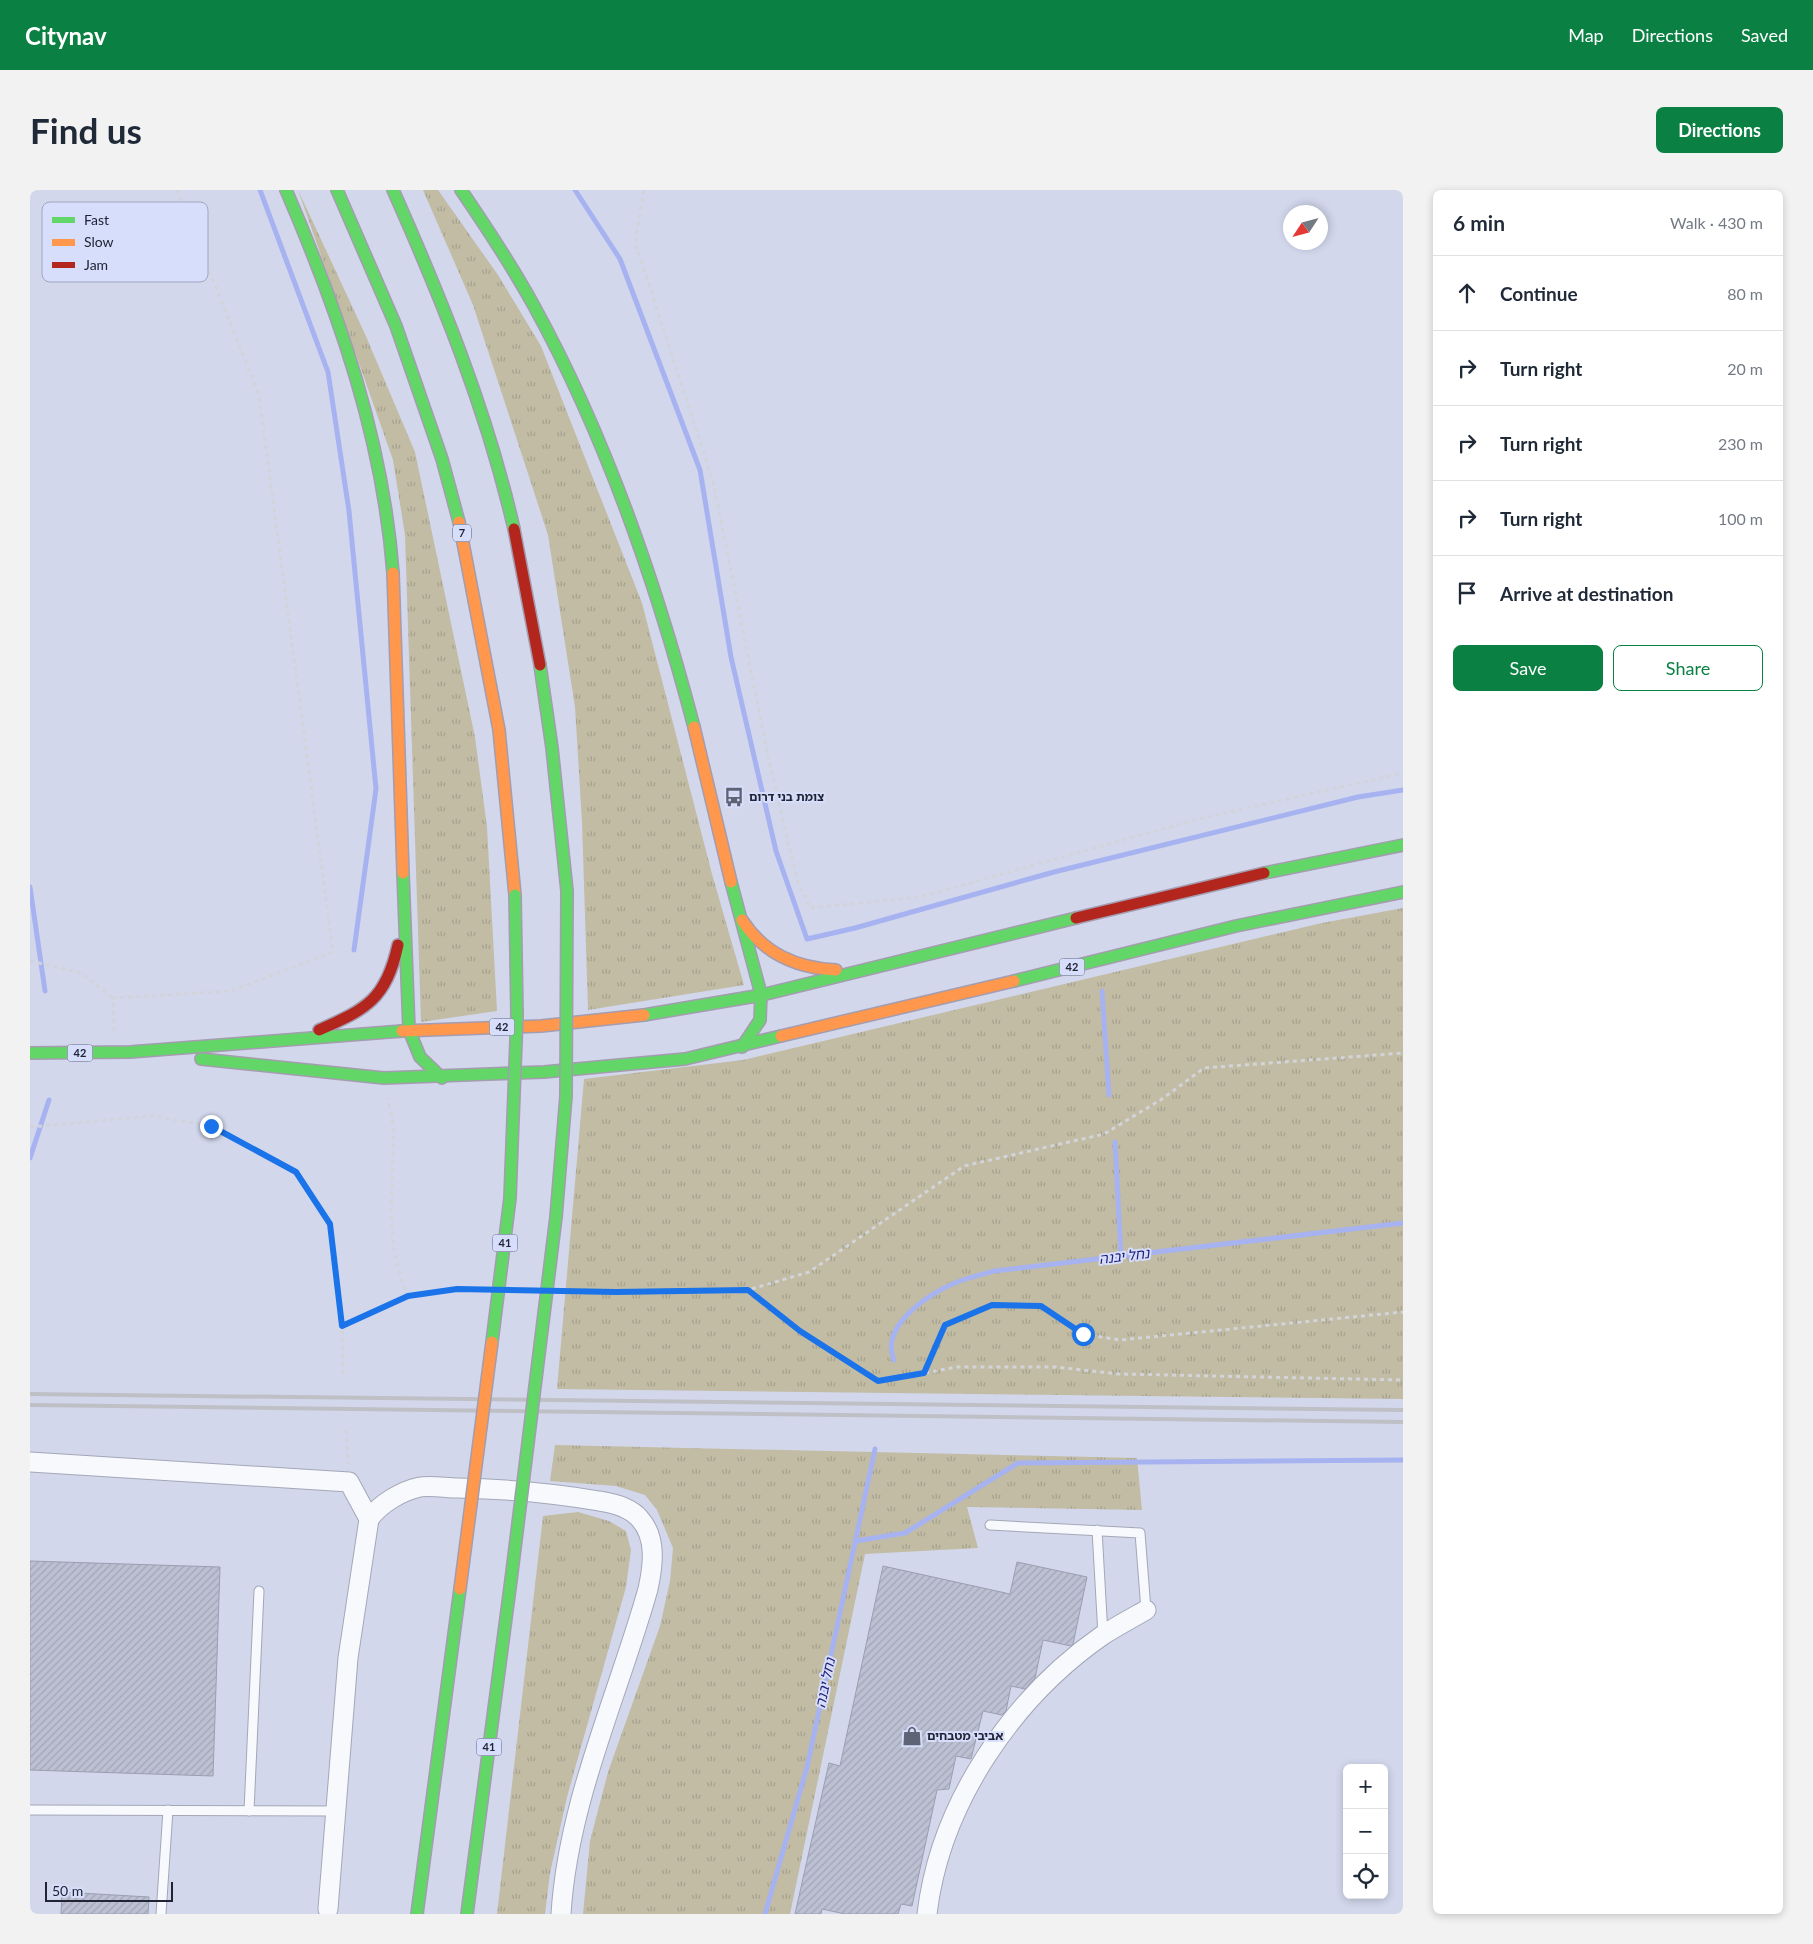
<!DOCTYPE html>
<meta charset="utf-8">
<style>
body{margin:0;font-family:Lato,"Noto Sans Hebrew",sans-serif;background:#f2f2f3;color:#1f2937}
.controls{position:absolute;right:15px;bottom:15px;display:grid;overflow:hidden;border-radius:8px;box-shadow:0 2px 8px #0003}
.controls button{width:45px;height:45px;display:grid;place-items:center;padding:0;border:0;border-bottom:1px solid #e0e1e3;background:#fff;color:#1f2937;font:25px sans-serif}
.compass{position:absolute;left:1253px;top:15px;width:45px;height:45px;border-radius:50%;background:#fff;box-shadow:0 2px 8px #0003;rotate:234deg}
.scale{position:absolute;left:15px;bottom:12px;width:128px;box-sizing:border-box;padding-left:5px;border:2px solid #202435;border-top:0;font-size:14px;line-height:18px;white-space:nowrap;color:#202435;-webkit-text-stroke:4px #d7defb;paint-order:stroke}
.stop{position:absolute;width:15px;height:15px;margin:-11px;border:4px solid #1a73e8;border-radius:50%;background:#fff}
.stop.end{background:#1a73e8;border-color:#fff;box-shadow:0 1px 5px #0008}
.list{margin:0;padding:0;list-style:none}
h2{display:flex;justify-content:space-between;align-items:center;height:65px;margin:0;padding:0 20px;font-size:21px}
h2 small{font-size:16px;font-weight:400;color:#747a83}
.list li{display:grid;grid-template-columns:32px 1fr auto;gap:15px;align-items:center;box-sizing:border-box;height:75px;padding:0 20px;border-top:1px solid #e0e1e3}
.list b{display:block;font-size:19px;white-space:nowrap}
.list em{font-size:16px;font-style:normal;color:#747a83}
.actions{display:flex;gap:10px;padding:15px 20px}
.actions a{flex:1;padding:11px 0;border:1px solid #0b8043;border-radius:8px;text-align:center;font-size:18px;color:#0b8043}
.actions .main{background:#0b8043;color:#fff}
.icon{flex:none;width:28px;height:28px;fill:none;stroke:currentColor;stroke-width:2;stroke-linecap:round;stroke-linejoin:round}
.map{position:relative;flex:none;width:1373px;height:1724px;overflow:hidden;border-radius:8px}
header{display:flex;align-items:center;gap:30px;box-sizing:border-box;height:70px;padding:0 25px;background:#0b8043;color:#fff}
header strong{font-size:24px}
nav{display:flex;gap:28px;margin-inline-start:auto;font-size:18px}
.intro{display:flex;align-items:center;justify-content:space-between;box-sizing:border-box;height:120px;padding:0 30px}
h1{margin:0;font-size:35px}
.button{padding:12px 22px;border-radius:8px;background:#0b8043;color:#fff;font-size:18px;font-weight:700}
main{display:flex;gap:30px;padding:0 30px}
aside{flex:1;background:#fff;border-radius:8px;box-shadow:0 2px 8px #0003}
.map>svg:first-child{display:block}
</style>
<header>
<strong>Citynav</strong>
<nav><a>Map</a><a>Directions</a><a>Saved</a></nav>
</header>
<div class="intro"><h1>Find us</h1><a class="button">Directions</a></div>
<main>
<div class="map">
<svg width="1373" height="1724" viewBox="0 0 1373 1724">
<defs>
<pattern id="grass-tufts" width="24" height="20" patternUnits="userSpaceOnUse" patternTransform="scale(1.25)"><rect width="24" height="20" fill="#c2bca4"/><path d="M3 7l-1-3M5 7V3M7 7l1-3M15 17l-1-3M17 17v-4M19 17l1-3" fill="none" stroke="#a6a18e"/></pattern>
<pattern id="building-hatch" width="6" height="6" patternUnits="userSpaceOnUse" patternTransform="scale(1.25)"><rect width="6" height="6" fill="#bcc0d3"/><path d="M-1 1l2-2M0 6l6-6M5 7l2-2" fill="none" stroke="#a1a5b6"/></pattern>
</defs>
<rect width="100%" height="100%" fill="#d2d7ec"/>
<!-- grass -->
<g fill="url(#grass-tufts)">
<polygon points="268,0 335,144 385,262 445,547 457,637 467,821 391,832 375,345 363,270"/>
<polygon points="393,0 408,0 468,85 511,156 612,413 682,684 714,795 558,820 552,632 545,517 518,345 443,115"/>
<polygon points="1373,718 1373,1209 527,1199 554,889 713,870 1292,733"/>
<polygon points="525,1255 1107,1268 1112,1320 937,1317 948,1358 835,1364 760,1724 553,1724 560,1651 578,1582 630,1436 640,1391 643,1358 627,1320 615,1305 586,1296 520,1291"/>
<polygon points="548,1322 579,1331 596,1341 601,1360 596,1397 537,1607 520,1683 515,1724 467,1724 513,1326"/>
</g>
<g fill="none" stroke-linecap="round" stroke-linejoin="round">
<!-- stream -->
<g stroke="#a7b3f0" stroke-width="5">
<polyline points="230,0 298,182 319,321 346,599 324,760"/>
<polyline points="545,0 590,69 670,280 701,467 746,661 777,749 825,738 1024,682 1328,607 1373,600"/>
<polyline points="0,697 15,801"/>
<polyline points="1072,801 1079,905"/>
<polyline points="1085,952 1091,1066"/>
<polyline points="0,968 19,910"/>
<path d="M864 1170C849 1135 902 1101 930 1091 941 1087 953 1084 964 1081L1373 1033"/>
<polyline points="826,1351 875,1343 988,1273 1373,1270"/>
<polyline points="735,1724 777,1577 845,1259"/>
</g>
</g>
<!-- building -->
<g fill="url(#building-hatch)" stroke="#9a9eb0">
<polygon points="0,1371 190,1377 183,1586 0,1580"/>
<polygon points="987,1372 1057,1387 1043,1454 1041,1456 1013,1450 1005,1488 995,1499 981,1496 976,1521 972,1525 953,1521 941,1569 926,1566 919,1599 907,1600 882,1716 871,1714 868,1724 815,1724 792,1719 791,1724 765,1724 799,1573 810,1576 853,1376 980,1404"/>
<polygon points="32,1702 119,1707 118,1724 31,1724"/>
</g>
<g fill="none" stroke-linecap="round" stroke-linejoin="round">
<defs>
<g id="lane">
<polyline points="960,1335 1110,1343 1116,1420"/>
<polyline points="1067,1340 1073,1445"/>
<polyline points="0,1620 306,1621"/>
<polyline points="219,1621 229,1401"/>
<polyline points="131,1724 138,1620"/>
</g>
<g id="street">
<polyline points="0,1272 319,1292 339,1329"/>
<path d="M298 1719 318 1468 339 1329C350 1314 371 1301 390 1297 402 1295 416 1298 428 1298 475 1299 523 1303 569 1311 583 1313 601 1318 610 1329 627 1348 623 1376 618 1399 588 1506 538 1611 531 1724"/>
<path d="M897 1724C910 1614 982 1508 1073 1445 1087 1436 1102 1428 1116 1420"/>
</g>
<g id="fast">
<path d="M256 0C309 123 353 249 363 383"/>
<polyline points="307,0 366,136 412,269 429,332"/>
<path d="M363 0C412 110 457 221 484 339"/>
<path d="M431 0C457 38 482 76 504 116 576 247 626 392 664 537"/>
<polyline points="510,475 522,558 537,701"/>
<polyline points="373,683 379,840 390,867 412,888"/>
<polyline points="1234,683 1373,655"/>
<polyline points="701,692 731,804 730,830 712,857"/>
<polyline points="984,791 1206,736 1373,702"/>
<polyline points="614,825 732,805 1046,728"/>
<polyline points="0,863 100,862 372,841"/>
<polyline points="171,869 354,888 514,882 655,869 751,846"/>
<polyline points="387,1724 430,1399"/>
<polyline points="437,1724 481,1390"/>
</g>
<g id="slow">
<polyline points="429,332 469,540 485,705"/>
<polyline points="363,383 373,683"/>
<polyline points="664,537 701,692"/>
<path d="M712 730C734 764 766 778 806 780"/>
<polyline points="372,841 511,836 614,825"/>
<polyline points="751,846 984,791"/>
</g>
<g id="jam">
<polyline points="484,339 510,475"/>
<polyline points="1046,728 1234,683"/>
<path d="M289 840C337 819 356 809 368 755"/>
</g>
</defs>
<!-- lane casing -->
<use href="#lane" stroke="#a3a7b8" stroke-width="11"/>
<!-- street casing -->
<use href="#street" stroke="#a3a7b8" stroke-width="21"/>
<!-- fast casing -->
<use href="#fast" stroke="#a49caf" stroke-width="14"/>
<!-- slow casing -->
<use href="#slow" stroke="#a49caf" stroke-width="14"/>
<!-- jam casing -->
<use href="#jam" stroke="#a49caf" stroke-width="14"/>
<!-- path -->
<g stroke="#d2d4da" stroke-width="3" stroke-dasharray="4 4" stroke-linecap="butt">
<polyline points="614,0 605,52 683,291 739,571 768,693 780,718 890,707 1168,629 1373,583"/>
<polyline points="0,771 51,783 83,808"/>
<polyline points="84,841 83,808 201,801 303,762 229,205 147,0"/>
<polyline points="0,937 123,926 181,936 266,982 300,1034 312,1136 313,1185"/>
<polyline points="719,1100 770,1141 848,1191 895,1183 915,1135 962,1115 1011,1116 1053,1144 1090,1150 1373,1122"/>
<polyline points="538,1101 718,1100 779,1082 934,976 1074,944 1132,909 1174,878 1373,863"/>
<polyline points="378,1107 427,1099 447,1099"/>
<polyline points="312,1136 378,1107 371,1088 364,1061 361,1020 364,938 358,908"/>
<polyline points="895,1183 927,1177 1026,1177 1089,1184 1373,1190"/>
<polyline points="316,1240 318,1274"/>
</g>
<!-- lane -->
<use href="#lane" stroke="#f8f9fc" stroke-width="9"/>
<!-- street -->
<use href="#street" stroke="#f8f9fc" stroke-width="19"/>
<!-- fast -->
<use href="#fast" stroke="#63d668" stroke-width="11"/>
<!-- slow -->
<use href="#slow" stroke="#ff974d" stroke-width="11"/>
<!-- jam -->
<use href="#jam" stroke="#b3261e" stroke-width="11"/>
<!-- rail -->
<g stroke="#bfc0c6" stroke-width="4">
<polyline points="0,1204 1373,1220"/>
<polyline points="0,1215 1373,1232"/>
</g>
<defs>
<g id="fast-bridge">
<polyline points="462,1152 480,1008 487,825 485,705"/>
<polyline points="481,1390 526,1027 536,906 537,701"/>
</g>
<polyline id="slow-bridge" points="430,1399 462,1152"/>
</defs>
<!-- fast-bridge casing -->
<use href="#fast-bridge" stroke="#a49caf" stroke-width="14" stroke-linecap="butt"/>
<!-- slow-bridge casing -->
<use href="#slow-bridge" stroke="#a49caf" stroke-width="14" stroke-linecap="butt"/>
<!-- fast-bridge -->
<use href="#fast-bridge" stroke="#63d668" stroke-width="11"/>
<!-- slow-bridge -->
<use href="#slow-bridge" stroke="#ff974d" stroke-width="11"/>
</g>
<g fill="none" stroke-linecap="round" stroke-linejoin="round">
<!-- route -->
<polyline stroke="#1a73e8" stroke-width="6" points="181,936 266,982 300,1034 312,1136 378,1106 427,1099 586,1102 718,1100 770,1141 848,1191 894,1183 915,1135 962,1115 1011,1116 1053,1144"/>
</g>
<!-- icons -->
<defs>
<symbol id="bus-bare" viewBox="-9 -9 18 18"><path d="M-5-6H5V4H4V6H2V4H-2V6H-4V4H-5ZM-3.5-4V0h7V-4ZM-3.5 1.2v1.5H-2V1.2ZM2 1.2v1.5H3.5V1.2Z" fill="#5e6375" stroke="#d7defb" stroke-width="2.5" paint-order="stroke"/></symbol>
<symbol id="shop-bare" viewBox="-9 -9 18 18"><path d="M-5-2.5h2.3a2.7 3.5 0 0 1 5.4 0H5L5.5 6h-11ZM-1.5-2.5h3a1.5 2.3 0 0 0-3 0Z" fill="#5e6375" stroke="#d7defb" stroke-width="2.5" paint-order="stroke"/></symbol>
</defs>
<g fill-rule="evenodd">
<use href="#bus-bare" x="690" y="593" width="28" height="28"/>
<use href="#shop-bare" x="868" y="1532" width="28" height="28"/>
</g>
<g text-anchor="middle" stroke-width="4" stroke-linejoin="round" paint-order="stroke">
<!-- shield labels -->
<g fill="#d7defb" stroke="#575c70" stroke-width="1">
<rect x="423" y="334.5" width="18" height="17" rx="4"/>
<rect x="1029.5" y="768.5" width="25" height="17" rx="4"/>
<rect x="459.5" y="828.5" width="25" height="17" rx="4"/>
<rect x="37.5" y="854.5" width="25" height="17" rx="4"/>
<rect x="462.5" y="1044.5" width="25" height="17" rx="4"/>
<rect x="446.5" y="1548.5" width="25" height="17" rx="4"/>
</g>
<g font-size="11" font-weight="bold" fill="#202435">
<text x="432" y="347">7</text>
<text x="1042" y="781">42</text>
<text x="472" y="841">42</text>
<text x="50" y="867">42</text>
<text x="475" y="1057">41</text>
<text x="459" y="1561">41</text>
</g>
<!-- poi labels -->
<g font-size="12" font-weight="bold" fill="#202435" stroke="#d7defb" text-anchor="start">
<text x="719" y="611">צומת בני דרום</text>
<text x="897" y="1550">אביבי מטבחים</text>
</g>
<!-- water labels -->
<g font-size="14" font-style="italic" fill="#222078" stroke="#d7defb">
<text transform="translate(1094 1066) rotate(-7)" y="5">נחל יבנה</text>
<text transform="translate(795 1493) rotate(-78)" y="5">נחל יבנה</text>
</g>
</g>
<!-- legend -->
<rect x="12" y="12" width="166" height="80" rx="8" fill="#d7defb" stroke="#a0a6c0" stroke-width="1"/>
<rect x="22" y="27" width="23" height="6" fill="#63d668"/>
<rect x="22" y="49" width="23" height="7" fill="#ff974d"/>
<rect x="22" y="72" width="23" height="6" fill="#b3261e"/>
<g font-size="14" fill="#202435">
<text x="54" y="35">Fast</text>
<text x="54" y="57">Slow</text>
<text x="54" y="80">Jam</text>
</g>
</svg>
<div class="controls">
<button>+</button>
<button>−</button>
<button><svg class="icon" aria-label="locate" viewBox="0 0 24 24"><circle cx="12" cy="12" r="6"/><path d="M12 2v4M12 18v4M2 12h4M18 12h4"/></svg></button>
</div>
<svg class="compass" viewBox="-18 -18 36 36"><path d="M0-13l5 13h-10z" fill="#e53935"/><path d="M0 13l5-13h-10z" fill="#747a83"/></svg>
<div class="scale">50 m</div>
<div class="stop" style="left:1053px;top:1144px"></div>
<div class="stop end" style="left:181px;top:936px"></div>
</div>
<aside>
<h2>6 min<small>Walk · 430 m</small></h2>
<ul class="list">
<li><svg class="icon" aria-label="ahead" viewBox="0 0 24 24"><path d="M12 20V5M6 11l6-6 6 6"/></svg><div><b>Continue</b></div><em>80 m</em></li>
<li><svg class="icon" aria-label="right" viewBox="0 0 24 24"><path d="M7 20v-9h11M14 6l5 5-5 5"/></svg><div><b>Turn right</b></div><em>20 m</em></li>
<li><svg class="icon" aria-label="right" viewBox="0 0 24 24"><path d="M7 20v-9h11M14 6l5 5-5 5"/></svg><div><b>Turn right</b></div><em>230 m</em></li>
<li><svg class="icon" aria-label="right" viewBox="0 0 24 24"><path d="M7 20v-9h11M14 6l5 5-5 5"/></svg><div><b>Turn right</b></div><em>100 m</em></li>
<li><svg class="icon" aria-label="arrive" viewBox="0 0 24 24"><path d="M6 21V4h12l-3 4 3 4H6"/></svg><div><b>Arrive at destination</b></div></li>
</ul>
<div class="actions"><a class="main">Save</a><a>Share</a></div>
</aside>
</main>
